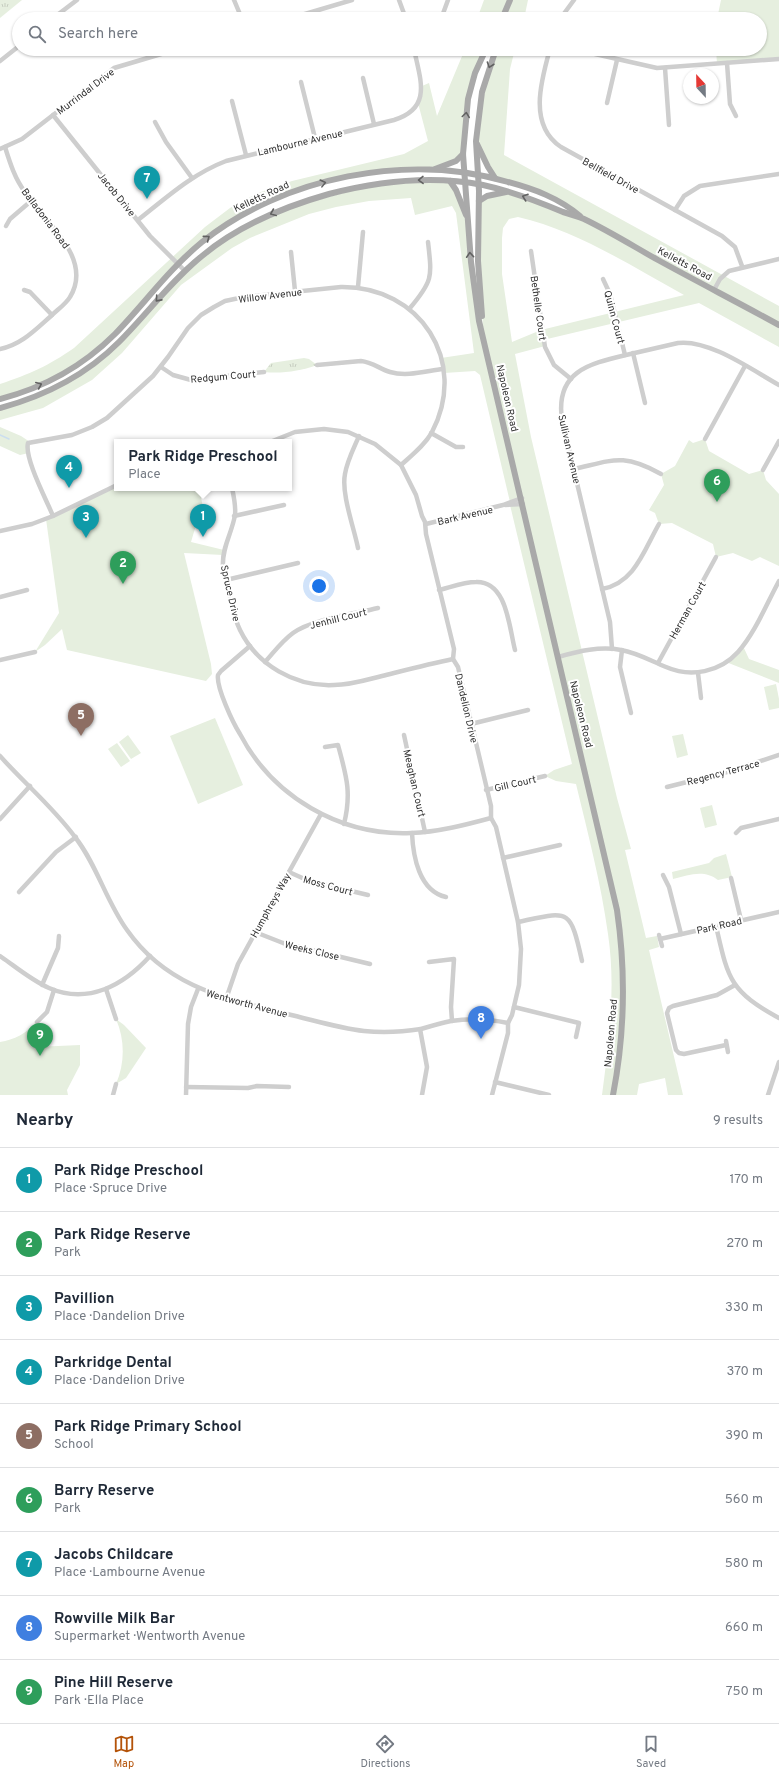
<!DOCTYPE html>
<meta charset="utf-8">
<style>
body{margin:0;font-family:Overpass,sans-serif;background:#f2f2f3;color:#1f2937}
.compass{position:absolute;left:683px;top:68px;width:36px;height:36px;border-radius:50%;background:#fff;box-shadow:0 1px 3px #0004;rotate:338deg}
.you{position:absolute;left:319px;top:586px;width:14px;height:14px;margin:-10px;border:3px solid #fff;border-radius:50%;background:#1a73e8;box-shadow:0 0 0 6px #1a73e833}
.badge{display:grid;place-items:center;width:26px;height:26px;border-radius:50%;background:#b45309;color:#fff;font-size:13px;font-weight:700}
.pin{position:absolute;translate:-50% -33px;filter:drop-shadow(0 1px 2px #0008)}
.pin::after{content:'';position:absolute;top:21px;width:14px;height:12px;background:inherit;clip-path:polygon(0 0,100% 0,50% 100%)}
.popup{position:absolute;left:114px;top:439px;width:178px;height:52px;box-sizing:border-box;display:grid;place-content:center;border-radius:0px;background:#fff;filter:drop-shadow(0 1px 3px #0005);font-size:13px;white-space:nowrap;color:#747a83}
.popup b{font-size:15px;color:#1f2937}
.popup::after{content:'';position:absolute;left:50%;top:100%;margin-left:-8px;border:8px solid transparent;border-top-color:#fff}
.list{margin:0;padding:0;list-style:none}
h2{display:flex;justify-content:space-between;align-items:center;height:52px;margin:0;padding:0 16px;font-size:17px}
h2 small{font-size:13px;font-weight:400;color:#747a83}
.list li{display:grid;grid-template-columns:26px 1fr auto;gap:12px;align-items:center;box-sizing:border-box;height:64px;padding:0 16px;border-top:1px solid #e0e1e3}
.list b{display:block;font-size:15px;white-space:nowrap}
.list p{margin:0;font-size:13px;white-space:nowrap;color:#747a83}
.list em{font-size:13px;font-style:normal;color:#747a83}
.icon{flex:none;width:22px;height:22px;fill:none;stroke:currentColor;stroke-width:2;stroke-linecap:round;stroke-linejoin:round}
.map{position:relative;flex:none;width:779px;height:1095px;overflow:hidden}
.search{position:absolute;background:#fff;box-shadow:0 1px 3px #0004;left:12px;right:12px;top:12px;height:44px;display:flex;align-items:center;gap:10px;box-sizing:border-box;padding:0 14px;border-radius:22px;color:#747a83;font-size:15px}
.sheet{height:628px;background:#fff}
nav{display:flex;justify-content:space-around;align-items:center;box-sizing:border-box;height:56px;border-top:1px solid #e0e1e3;background:#fff;font-size:11px;color:#747a83}
nav a{display:grid;justify-items:center;gap:2px}
nav .on{color:#b45309}
.map>svg:first-child{display:block}
</style>
<div class="map">
<svg width="779" height="1095" viewBox="0 0 779 1095">
<defs>
<pattern id="grass-tufts" width="24" height="20" patternUnits="userSpaceOnUse"><rect width="24" height="20" fill="#e6efdf"/><path d="M3 7l-1-3M5 7V3M7 7l1-3M15 17l-1-3M17 17v-4M19 17l1-3" fill="none" stroke="#c6cdc0"/></pattern>
</defs>
<rect width="100%" height="100%" fill="#fff"/>
<!-- grass -->
<g fill="url(#grass-tufts)">
<polygon points="0,0 22,0 0,18"/>
<path d="M304 358 309 359 317 365C301 371 281 374 264 372L271 363Z"/>
</g>
<!-- park -->
<g fill="#e6efdf" fill-rule="evenodd">
<polygon points="484,0 528,0 524,19 477,19"/>
<polygon points="721,0 779,0 779,59 717,64 716,49 760,49 760,19 717,19"/>
<path d="M465 49H486L475 73 460 159 433 169H416L342 179 269 201 201 243 114 335 60 375 0 399V384C30 374 48 366 74 348L205 227 230 208 258 193 292 181 404 154 428 141 418 103 422 86 429 83 437 116Z"/>
<path d="M496 49H515L510 69 504 155 779 306V347L699 303 543 340 545 346 515 354 531 437 617 798 631 849 625 850 646 938 657 936 659 947 649 950 683 1095H668L665 1078 639 1084 637 1095H602C609 1042 616 987 608 934 601 883 588 834 576 784L556 781 545 776 554 770 572 764 510 505 523 504 522 499 510 502 480 375 475 371 444 373 441 358 474 353 456 213 452 206 415 215 411 198 369 201 336 207 309 214 250 238 232 248 181 285 122 353 92 380 43 408 0 420V408L15 404 89 368 203 255 277 211 377 184 450 181 468 220 484 337 481 304 479 201 508 192 581 218 561 202 495 178 476 141 477 122ZM518 217C578 231 631 266 684 295L541 330 512 342 502 274V238L503 228 509 219Z"/>
<polygon points="0,427 21,436 30,442 29,453 20,455 0,446"/>
<polygon points="705,439 709,451 749,474 763,470 766,480 779,494 779,566 760,557 752,561 733,553 716,557 713,544 672,523 659,524 655,513 649,510 664,485 661,474 675,466 689,440 693,443"/>
<polygon points="117,485 117,488 199,488 203,507 205,508 201,526 196,525 191,542 224,550 223,555 184,553 211,664 212,674 206,681 67,650 62,629 45,645 35,652 59,613 46,519"/>
<polygon points="743,646 749,659 779,670 779,683 726,662"/>
<polygon points="776,684 779,699 779,708 769,710 764,687"/>
<polygon points="215,718 243,785 198,804 170,736"/>
<polygon points="683,734 688,755 677,758 672,736"/>
<polygon points="128,735 141,753 131,759 119,742"/>
<polygon points="117,743 130,761 121,767 108,749"/>
<polygon points="712,805 717,825 705,828 700,808"/>
<path d="M726 854 732 877 718 880C704 869 689 875 673 879L672 872 709 863 714 858Z"/>
<path d="M116 1019 124 1025 146 1048 126 1078 116 1084C125 1063 125 1040 116 1019Z"/>
<path d="M36 1022V1047L80 1045V1065L67 1090 68 1095H0V1042C14 1040 27 1033 36 1022Z"/>
</g>
<g fill="none" stroke-linecap="round" stroke-linejoin="round">
<!-- stream -->
<polyline stroke="#cbdeef" stroke-width="1.5" points="0,435 9,439"/>
<!-- minor -->
<g stroke="#cecece" stroke-width="4.5">
<polyline points="234,0 242,19"/>
<polyline points="399,0 406,19"/>
<polyline points="52,19 77,0"/>
<polyline points="288,19 352,0"/>
<polyline points="441,19 448,0"/>
<polyline points="560,19 574,0"/>
<path d="M550 49C541 81 528 125 561 147L722 236 735 247 742 266"/>
<polyline points="573,49 657,68 779,59"/>
<polyline points="0,61 19,46"/>
<polyline points="727,63 730,104 736,116"/>
<polyline points="665,68 669,125"/>
<polyline points="363,78 374,124"/>
<polyline points="301,82 315,138"/>
<polyline points="232,101 246,155"/>
<polyline points="607,103 617,60"/>
<polyline points="53,115 150,236 185,271"/>
<polyline points="155,122 166,142 192,178"/>
<polyline points="0,149 22,139 114,68 178,49"/>
<polyline points="675,210 684,196 700,186 779,174"/>
<path d="M138 220C166 198 192 174 226 161L394 120C433 108 420 79 414 49"/>
<polyline points="6,226 10,219 31,201"/>
<polyline points="531,251 545,347 554,365 571,379"/>
<polyline points="291,252 295,291"/>
<polyline points="603,279 610,294 625,355"/>
<polyline points="358,287 363,232"/>
<polyline points="24,290 30,292 52,315"/>
<polyline points="714,290 720,279 729,271 779,259"/>
<path d="M410 308C433 281 432 277 428 242"/>
<path d="M0 349C21 345 35 330 51 316 57 310 66 304 70 297 94 258 44 221 25 192 15 179 10 163 5 147"/>
<polyline points="633,353 645,403"/>
<path d="M317 365 361 361C372 362 380 369 390 372 407 377 426 371 443 369"/>
<polyline points="161,367 173,375 191,380 264,372"/>
<polyline points="431,433 456,447 463,447"/>
<polyline points="705,439 745,366"/>
<polyline points="270,442 295,432 324,429 348,432 375,444 401,465 416,495 422,516 425,522 426,534 454,649 453,659 458,667 491,806 491,818 496,827 518,922 521,949 519,985 512,1015 508,1023 508,1033 492,1095"/>
<path d="M574 469C614 460 623 453 661 474"/>
<polyline points="763,470 779,441"/>
<path d="M232 488C234 497 236 506 235 515 232 533 222 547 223 565 224 574 227 583 229 592 232 605 234 618 240 630 257 665 295 687 334 685 351 685 366 680 382 676 406 670 429 664 453 659"/>
<polyline points="505,505 523,504"/>
<path d="M53 516C47 501 24 458 28 443L72 435 92 427 107 418 153 376 168 357 188 328 201 315 214 307 225 301 244 297 341 287C420 286 469 361 432 432 425 445 412 455 401 465"/>
<polyline points="234,516 284,505"/>
<polyline points="426,524 503,505 522,498"/>
<polyline points="0,531 32,524 53,516 117,485"/>
<path d="M358 548C354 528 341 493 345 474 347 461 354 448 359 436"/>
<polyline points="226,580 298,563"/>
<path d="M602 589C635 583 644 550 659 524"/>
<path d="M439 590C451 587 464 582 476 582 507 581 509 627 515 650"/>
<polyline points="0,597 27,590"/>
<path d="M250 646 221 671 218 675C216 687 233 723 240 734 273 797 340 836 411 833 438 832 465 825 491 818"/>
<path d="M612 649 610 622 562 420C555 372 588 364 626 355 643 351 660 347 678 343 709 339 752 370 779 385"/>
<polyline points="622,650 620,667 631,713"/>
<path d="M558 657C579 651 600 646 621 650 638 653 651 661 666 667 691 678 720 672 738 652 755 633 767 603 779 581"/>
<polyline points="0,660 35,652"/>
<path d="M265 662C274 652 282 641 293 633 312 619 354 614 378 608"/>
<polyline points="658,663 716,557"/>
<polyline points="698,673 701,698"/>
<polyline points="471,724 528,710"/>
<polyline points="404,735 425,832"/>
<path d="M325 747 338 745C346 775 352 792 344 824"/>
<path d="M0 756C25 784 53 807 75 837 97 865 106 901 127 930 167 987 224 998 287 1014 313 1020 338 1028 364 1031 383 1033 402 1032 421 1029 431 1026 441 1023 451 1021 470 1018 489 1019 508 1023"/>
<polyline points="667,787 727,772 779,755"/>
<polyline points="486,790 545,776"/>
<polyline points="0,819 30,786"/>
<path d="M412 833C413 856 419 891 446 897"/>
<polyline points="736,833 741,828 779,819"/>
<polyline points="503,858 560,845"/>
<polyline points="289,872 309,881 368,895"/>
<polyline points="663,875 669,887 681,934"/>
<polyline points="731,878 741,920"/>
<polyline points="19,892 56,852 76,837"/>
<path d="M518 922C569 911 570 907 582 961"/>
<path d="M716 926C728 978 729 991 779 1018"/>
<polyline points="255,932 283,943 370,964"/>
<polyline points="659,935 662,946"/>
<polyline points="660,939 779,912"/>
<path d="M0 956C16 967 31 980 49 988 88 1005 124 985 150 956"/>
<polyline points="429,962 454,959 451,1007 452,1021"/>
<polyline points="42,985 58,948 59,936"/>
<polyline points="106,989 116,1019"/>
<polyline points="226,999 238,964 321,814"/>
<polyline points="514,1007 579,1023 576,1037"/>
<polyline points="37,1022 47,1012 54,990"/>
<polyline points="420,1029 427,1067 422,1095"/>
<polyline points="726,1041 728,1052"/>
<polyline points="726,1045 684,1054 679,1053 676,1050 667,1013 669,1008 673,1006 717,995 735,985"/>
<polyline points="495,1082 549,1095"/>
<polyline points="186,1087 248,1088 257,1086 289,1087"/>
<polyline points="113,1095 116,1084"/>
<polyline points="186,1095 188,1024 191,1007 198,989"/>
<polyline points="768,1095 779,1062"/>
</g>
<!-- major -->
<g stroke="#a9a9a9" stroke-width="6">
<polyline points="502,19 510,0"/>
<path d="M486 49 475 73 468 99 463 154 471 262 479 321 617 910C626 972 625 1033 613 1095"/>
<polyline points="477,144 488,167 495,178"/>
<polyline points="435,169 456,161 463,154"/>
<polyline points="450,181 456,190 466,215"/>
<polyline points="479,201 487,196 506,192"/>
<polyline points="482,316 478,261 479,191 476,141 482,92 496,49"/>
<path d="M0 399C43 388 83 366 115 334 144 304 169 269 202 242 283 177 408 152 508 182 534 189 559 198 580 216"/>
<path d="M0 408C45 396 86 375 119 342 147 314 171 281 202 256 239 225 283 207 329 194 379 181 432 175 483 185 511 191 537 201 563 212 570 214 577 216 584 219 609 231 633 246 658 260 698 282 739 303 779 325"/>
</g>
</g>
<!-- one-way arrows -->
<defs><path id="oneway-chevron" d="M-2-3.5L2.5 0L-2 3.5" fill="none" stroke-width="1.6" stroke-linecap="round" stroke-linejoin="round"/></defs>
<g stroke="#616161">
<use href="#oneway-chevron" transform="translate(490 65) rotate(109)"/>
<use href="#oneway-chevron" transform="translate(466 115) rotate(-82)"/>
<use href="#oneway-chevron" transform="translate(421 180) rotate(179)"/>
<use href="#oneway-chevron" transform="translate(323 183) rotate(-14)"/>
<use href="#oneway-chevron" transform="translate(525 197) rotate(-161)"/>
<use href="#oneway-chevron" transform="translate(273 213) rotate(157)"/>
<use href="#oneway-chevron" transform="translate(207 238) rotate(-37)"/>
<use href="#oneway-chevron" transform="translate(470 255) rotate(-94)"/>
<use href="#oneway-chevron" transform="translate(158 299) rotate(132)"/>
<use href="#oneway-chevron" transform="translate(39 385) rotate(-23)"/>
</g>
<g text-anchor="middle" stroke-width="4" stroke-linejoin="round" paint-order="stroke">
<!-- street labels -->
<g font-size="10" fill="#313131" stroke="#fff">
<text transform="translate(85 91) rotate(-37)" y="4">Murrindal Drive</text>
<text transform="translate(300 142) rotate(-13)" y="4">Lambourne Avenue</text>
<text transform="translate(611 175) rotate(29)" y="4">Bellfield Drive</text>
<text transform="translate(117 194) rotate(51)" y="4">Jacob Drive</text>
<text transform="translate(261 196) rotate(-25)" y="4">Kelletts Road</text>
<text transform="translate(46 218) rotate(53)" y="4">Balladonia Road</text>
<text transform="translate(685 263) rotate(28)" y="4">Kelletts Road</text>
<text transform="translate(270 295) rotate(-7)" y="4">Willow Avenue</text>
<text transform="translate(539 308) rotate(82)" y="4">Bethelle Court</text>
<text transform="translate(615 317) rotate(75)" y="4">Quinn Court</text>
<text transform="translate(223 376) rotate(-5)" y="4">Redgum Court</text>
<text transform="translate(508 398) rotate(77)" y="4">Napoleon Road</text>
<text transform="translate(570 449) rotate(77)" y="4">Sullivan Avenue</text>
<text transform="translate(465 515) rotate(-13)" y="4">Bark Avenue</text>
<text transform="translate(231 593) rotate(77)" y="4">Spruce Drive</text>
<text transform="translate(687 610) rotate(-61)" y="4">Herman Court</text>
<text transform="translate(338 618) rotate(-14)" y="4">Jenhill Court</text>
<text transform="translate(467 708) rotate(77)" y="4">Dandelion Drive</text>
<text transform="translate(582 714) rotate(76)" y="4">Napoleon Road</text>
<text transform="translate(723 772) rotate(-15)" y="4">Regency Terrace</text>
<text transform="translate(415 783) rotate(77)" y="4">Meaghan Court</text>
<text transform="translate(515 783) rotate(-13)" y="4">Gill Court</text>
<text transform="translate(328 885) rotate(15)" y="4">Moss Court</text>
<text transform="translate(270 905) rotate(-61)" y="4">Humphreys Way</text>
<text transform="translate(719 925) rotate(-13)" y="4">Park Road</text>
<text transform="translate(312 950) rotate(13)" y="4">Weeks Close</text>
<text transform="translate(247 1003) rotate(15)" y="4">Wentworth Avenue</text>
<text transform="translate(610 1033) rotate(-85)" y="4">Napoleon Road</text>
</g>
</g>
</svg>
<svg class="compass" viewBox="-18 -18 36 36"><path d="M0-13l5 13h-10z" fill="#e53935"/><path d="M0 13l5-13h-10z" fill="#747a83"/></svg>
<div class="you"></div>
<div class="pin badge" style="left:203px;top:537px;background:#0f9aa8">1</div>
<div class="popup"><b>Park Ridge Preschool</b>Place</div>
<div class="pin badge" style="left:123px;top:584px;background:#2e9e5b">2</div>
<div class="pin badge" style="left:86px;top:538px;background:#0f9aa8">3</div>
<div class="pin badge" style="left:69px;top:488px;background:#0f9aa8">4</div>
<div class="pin badge" style="left:81px;top:736px;background:#8d6e63">5</div>
<div class="pin badge" style="left:717px;top:502px;background:#2e9e5b">6</div>
<div class="pin badge" style="left:147px;top:199px;background:#0f9aa8">7</div>
<div class="pin badge" style="left:481px;top:1039px;background:#3f7fe0">8</div>
<div class="pin badge" style="left:40px;top:1056px;background:#2e9e5b">9</div>
<div class="search"><svg class="icon" aria-label="search" viewBox="0 0 24 24"><circle cx="10" cy="10" r="6"/><path d="M15 15l6 6"/></svg>Search here</div>
</div>
<section class="sheet">
<h2>Nearby<small>9 results</small></h2>
<ul class="list">
<li><span class="badge" style="background:#0f9aa8">1</span><div><b>Park Ridge Preschool</b><p>Place · Spruce Drive</p></div><em>170 m</em></li>
<li><span class="badge" style="background:#2e9e5b">2</span><div><b>Park Ridge Reserve</b><p>Park</p></div><em>270 m</em></li>
<li><span class="badge" style="background:#0f9aa8">3</span><div><b>Pavillion</b><p>Place · Dandelion Drive</p></div><em>330 m</em></li>
<li><span class="badge" style="background:#0f9aa8">4</span><div><b>Parkridge Dental</b><p>Place · Dandelion Drive</p></div><em>370 m</em></li>
<li><span class="badge" style="background:#8d6e63">5</span><div><b>Park Ridge Primary School</b><p>School</p></div><em>390 m</em></li>
<li><span class="badge" style="background:#2e9e5b">6</span><div><b>Barry Reserve</b><p>Park</p></div><em>560 m</em></li>
<li><span class="badge" style="background:#0f9aa8">7</span><div><b>Jacobs Childcare</b><p>Place · Lambourne Avenue</p></div><em>580 m</em></li>
<li><span class="badge" style="background:#3f7fe0">8</span><div><b>Rowville Milk Bar</b><p>Supermarket · Wentworth Avenue</p></div><em>660 m</em></li>
<li><span class="badge" style="background:#2e9e5b">9</span><div><b>Pine Hill Reserve</b><p>Park · Ella Place</p></div><em>750 m</em></li>
</ul>
</section>
<nav>
<a class="on"><svg class="icon" aria-label="map" viewBox="0 0 24 24"><path d="M3 6l6-2 6 2 6-2v14l-6 2-6-2-6 2zM9 4v14M15 6v14"/></svg>Map</a>
<a><svg class="icon" aria-label="directions" viewBox="0 0 24 24"><path d="M12 3l9 9-9 9-9-9zM9 14v-3h6M13 9l2 2-2 2"/></svg>Directions</a>
<a><svg class="icon" aria-label="saved" viewBox="0 0 24 24"><path d="M7 4h10v16l-5-4-5 4z"/></svg>Saved</a>
</nav>
